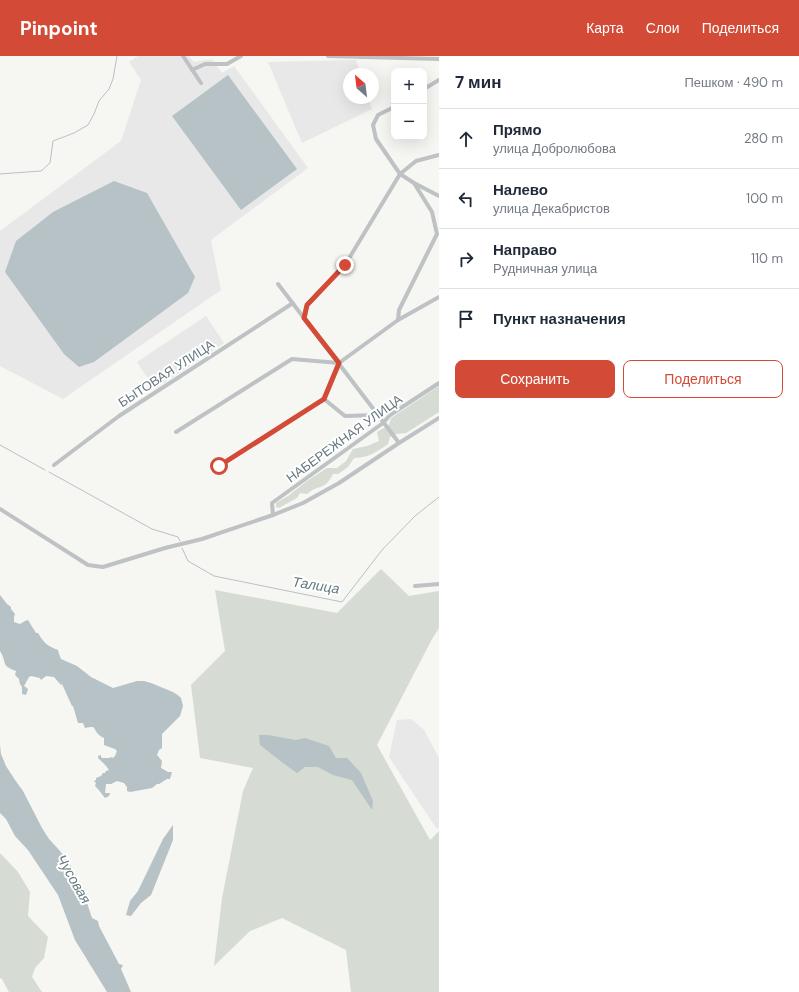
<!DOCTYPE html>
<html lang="ru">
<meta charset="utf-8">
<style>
body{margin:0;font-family:"DM Sans",sans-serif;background:#f2f2f3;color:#1f2937}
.controls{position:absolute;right:12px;top:12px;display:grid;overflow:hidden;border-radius:8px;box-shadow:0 4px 16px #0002}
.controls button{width:36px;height:36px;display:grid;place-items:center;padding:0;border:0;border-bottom:1px solid #e0e1e3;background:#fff;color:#1f2937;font:20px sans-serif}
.compass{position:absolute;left:343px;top:12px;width:36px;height:36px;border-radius:50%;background:#fff;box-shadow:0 4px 16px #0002;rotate:332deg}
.stop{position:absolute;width:12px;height:12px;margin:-9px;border:3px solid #d34b36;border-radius:50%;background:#fff}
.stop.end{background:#d34b36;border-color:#fff;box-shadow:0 1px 4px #0008}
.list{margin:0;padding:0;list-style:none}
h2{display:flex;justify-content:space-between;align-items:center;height:52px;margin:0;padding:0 16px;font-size:17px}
h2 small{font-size:13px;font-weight:400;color:#747a83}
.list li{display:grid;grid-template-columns:26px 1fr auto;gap:12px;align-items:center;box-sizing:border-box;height:60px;padding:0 16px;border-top:1px solid #e0e1e3}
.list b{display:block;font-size:15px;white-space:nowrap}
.list p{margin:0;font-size:13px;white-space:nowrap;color:#747a83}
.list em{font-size:13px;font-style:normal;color:#747a83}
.actions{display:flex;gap:8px;padding:12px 16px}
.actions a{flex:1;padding:9px 0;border:1px solid #d34b36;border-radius:8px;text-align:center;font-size:14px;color:#d34b36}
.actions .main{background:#d34b36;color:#fff}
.icon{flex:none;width:22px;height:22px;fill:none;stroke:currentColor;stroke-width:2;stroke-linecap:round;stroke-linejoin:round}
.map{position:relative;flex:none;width:439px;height:936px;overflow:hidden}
header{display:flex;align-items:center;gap:24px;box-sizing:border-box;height:56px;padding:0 20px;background:#d34b36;color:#fff}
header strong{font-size:19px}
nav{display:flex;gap:22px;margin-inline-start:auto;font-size:14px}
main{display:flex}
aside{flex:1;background:#fff}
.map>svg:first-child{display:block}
</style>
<header>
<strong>Pinpoint</strong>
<nav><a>Карта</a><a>Слои</a><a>Поделиться</a></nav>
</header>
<main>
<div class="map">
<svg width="439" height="936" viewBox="0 0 439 936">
<rect width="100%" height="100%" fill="#f6f6f3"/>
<!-- built -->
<g fill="#e7e8e7">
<polygon points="138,0 189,0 194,6 212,3 222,17 234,10 308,112 211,184 221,234 63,343 0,310 0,175 121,85 141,24 129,6"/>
<polygon points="356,4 361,18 349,18 349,42 368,42 372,53 302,87 268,6"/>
<polygon points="206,260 224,287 155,333 137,306"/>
<polygon points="411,663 424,674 439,702 439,771 437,773 389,701 397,664"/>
</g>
<!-- green -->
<g fill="#d6dbd3">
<path d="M439 330V356L406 377 397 378 390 381 388 388C375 397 370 401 354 402L348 411 338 418H333C325 435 318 428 307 438L300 437 297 442 279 452 276 451V447L288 440 307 425 327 412H337L346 405 353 393 367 390 379 385 377 376 389 369 391 362Z"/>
<polygon points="381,513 409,540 439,535 439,572 432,583 377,689 430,784 439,775 439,936 351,936 346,894 282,862 250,875 214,910 222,842 243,735 253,712 200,702 191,629 225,595 215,534 337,557"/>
<polygon points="0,798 1,798 18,816 30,836 28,860 48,881 44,902 35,912 32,921 42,936 9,936 2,923 0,922"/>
</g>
<!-- water -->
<g fill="#b6c2c5">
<polygon points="228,19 297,113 241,154 172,60"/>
<polygon points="114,125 147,137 195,221 188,237 94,306 79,311 64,298 5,216 16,185 53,156"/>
<path d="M0 539 7 548 11 551V553L15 558 14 561V566L20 568 25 565 28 564 36 577H38C44 587 47 590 58 594L59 598 61 603 77 610 91 621 113 632 137 625H144L151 627 173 636 179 640 181 642 183 650 180 660 162 678V692L159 694 157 699 162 705 161 712 168 716H172L170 723H167L159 728H157L152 732 130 736 127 735V731L124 727 117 725 111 728H106L105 737H110L109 740 105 742 98 733 95 730 96 727 94 725 96 724V722L101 720 103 717H105L106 715 109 714C106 709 102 706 98 702V700L101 699V701L102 702H109L111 701 113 702 115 700 117 695 115 693 104 689V682C102 681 100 680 98 678 92 671 97 670 85 672L83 667H78L73 650H72L62 628 61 629 54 621 46 620 41 624 40 622 31 620 29 621 24 630 27 632 28 633 26 639 22 638V631L20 628 19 623 15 619 16 615C0 609 8 608 0 595Z"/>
<polygon points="259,679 268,679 296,684 305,682 329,690 336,702 347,702 361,717 373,745 372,754 352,724 333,719 318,711 305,711 297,717 283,707 260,689"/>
<polygon points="0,689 1,698 6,710 15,724 23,735 42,772 49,783 60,795 73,813 82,831 85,833 88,843 87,847 92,862 98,865 99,870 119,908 123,909 121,913 131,936 107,936 75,884 58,839 28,794 15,780 6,763 0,757"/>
<polygon points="173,769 173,784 151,839 141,847 131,860 126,859 130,845 138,835 163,783"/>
</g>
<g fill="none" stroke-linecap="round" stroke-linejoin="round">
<!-- stream -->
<g stroke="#b6c2c5" stroke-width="1">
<polyline points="0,118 41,115 50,107 53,85 74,77 88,69 94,58 99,45 109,33 113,23 117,0"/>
<polyline points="0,389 45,414"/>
<polyline points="49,416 152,473 178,481 180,485"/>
<polyline points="182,492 188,505 214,520 342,546 382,494 415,460 439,441"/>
</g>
<!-- minor -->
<g stroke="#bec2c5" stroke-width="4">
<polyline points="183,0 201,27"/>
<polyline points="328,0 439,3"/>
<polyline points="192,14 205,8 227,8 241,0"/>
<polyline points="424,33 439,24"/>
<polyline points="394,51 378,59 373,69 376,83 400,118 414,127 439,140"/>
<polyline points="278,228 378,359 399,387"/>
<polyline points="305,261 307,249 345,209 400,118 416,105 439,99"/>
<polyline points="398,264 399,254 437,178 432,156 414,127"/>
<polyline points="324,343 345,360 378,359"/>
<polyline points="176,376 292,303 339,307"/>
<polyline points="54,409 119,360 293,247"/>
<polyline points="219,410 324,343 339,307 398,264 439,241"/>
<polyline points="0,453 88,509 103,511 165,492 202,483 273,459 303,447 339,427 399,387 439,362"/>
<polyline points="273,459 272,447 383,367 390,359 439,327"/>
<polyline points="415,530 439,528"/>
</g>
</g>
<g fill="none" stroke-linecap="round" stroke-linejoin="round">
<!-- route -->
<polyline stroke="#d34b36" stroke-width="5" points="219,410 324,343 339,307 304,262 307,249 345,209"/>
</g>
<g text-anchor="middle" stroke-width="4" stroke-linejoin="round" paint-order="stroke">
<!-- street labels -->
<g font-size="13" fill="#687982" stroke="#fff">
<text transform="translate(166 317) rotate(-33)" y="5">БЫТОВАЯ УЛИЦА</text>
<text transform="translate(344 382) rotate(-36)" y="5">НАБЕРЕЖНАЯ УЛИЦА</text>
</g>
<!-- water labels -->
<g font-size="14" font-style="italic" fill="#637a7e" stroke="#fff">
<text transform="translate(316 529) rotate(9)" y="5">Талица</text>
<text transform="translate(74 823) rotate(60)" y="5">Чусовая</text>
</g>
</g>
</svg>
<div class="controls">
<button>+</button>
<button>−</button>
</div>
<svg class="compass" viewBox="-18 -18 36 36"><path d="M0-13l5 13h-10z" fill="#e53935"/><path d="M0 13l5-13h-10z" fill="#747a83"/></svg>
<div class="stop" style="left:219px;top:410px"></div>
<div class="stop end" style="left:345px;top:209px"></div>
</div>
<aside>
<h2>7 мин<small>Пешком · 490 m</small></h2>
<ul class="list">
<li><svg class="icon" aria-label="ahead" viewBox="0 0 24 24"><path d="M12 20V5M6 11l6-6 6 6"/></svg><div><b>Прямо</b><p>улица Добролюбова</p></div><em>280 m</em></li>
<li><svg class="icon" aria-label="left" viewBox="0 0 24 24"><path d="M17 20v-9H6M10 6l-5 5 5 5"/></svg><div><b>Налево</b><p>улица Декабристов</p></div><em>100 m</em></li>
<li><svg class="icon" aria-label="right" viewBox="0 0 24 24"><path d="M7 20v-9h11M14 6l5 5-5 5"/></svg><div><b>Направо</b><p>Рудничная улица</p></div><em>110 m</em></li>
<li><svg class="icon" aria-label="arrive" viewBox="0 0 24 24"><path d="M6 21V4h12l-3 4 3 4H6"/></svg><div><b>Пункт назначения</b></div></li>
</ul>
<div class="actions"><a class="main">Сохранить</a><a>Поделиться</a></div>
</aside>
</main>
